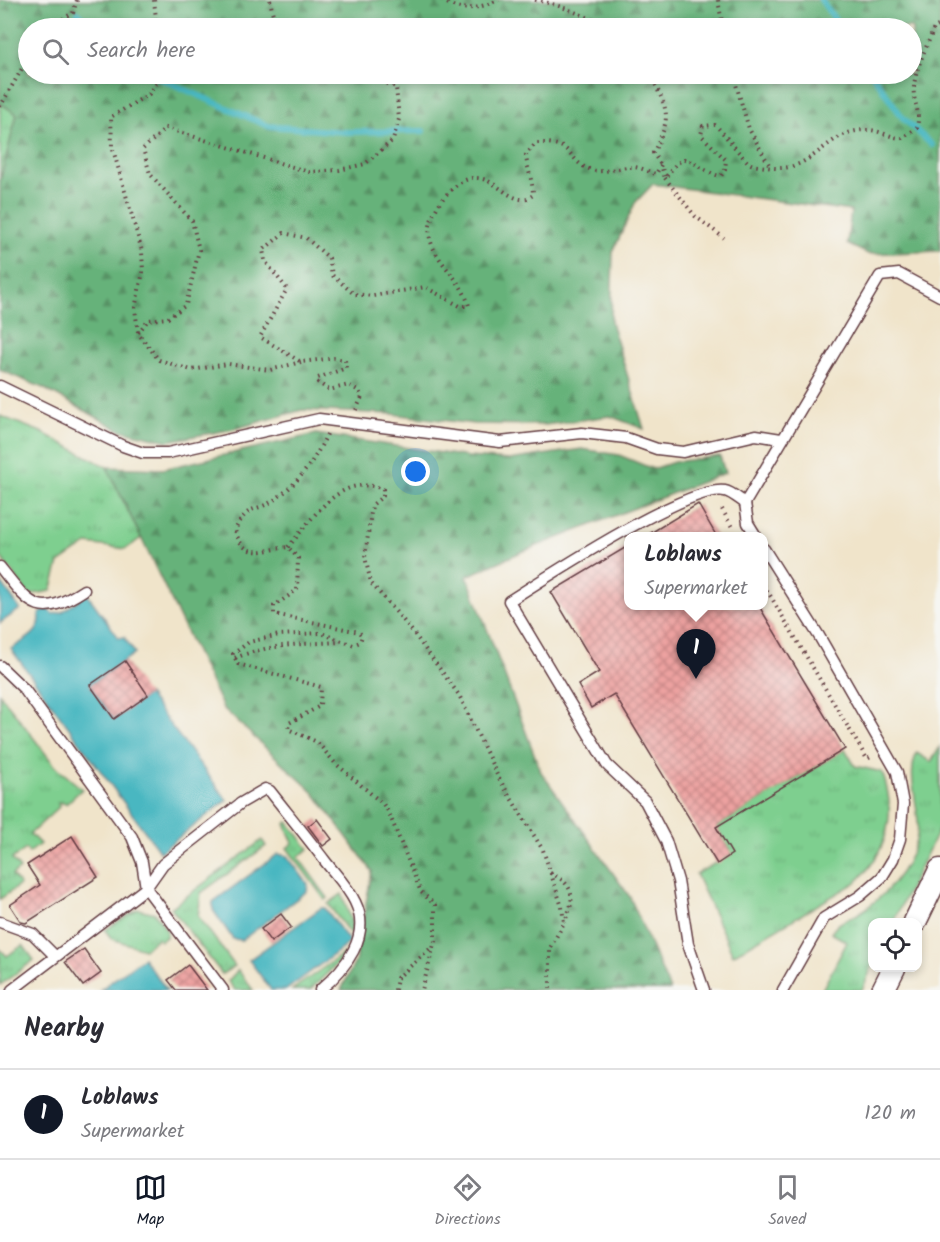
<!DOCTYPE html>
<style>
body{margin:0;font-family:Kalam,sans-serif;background:#f2f2f3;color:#2b2b33}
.controls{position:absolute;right:18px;bottom:18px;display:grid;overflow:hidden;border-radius:12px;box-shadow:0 3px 9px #0003}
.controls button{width:54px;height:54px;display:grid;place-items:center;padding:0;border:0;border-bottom:2px solid #e1e1e2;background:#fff;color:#2b2b33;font:30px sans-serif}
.you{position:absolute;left:416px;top:472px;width:21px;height:21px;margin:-15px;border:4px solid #fff;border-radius:50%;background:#1a73e8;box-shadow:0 0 0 9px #1a73e833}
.badge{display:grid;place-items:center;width:39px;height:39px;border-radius:50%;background:#111827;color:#fff;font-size:20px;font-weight:700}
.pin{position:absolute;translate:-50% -50px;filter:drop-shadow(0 2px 3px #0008)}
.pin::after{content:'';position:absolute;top:32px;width:21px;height:18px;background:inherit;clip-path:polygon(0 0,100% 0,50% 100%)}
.popup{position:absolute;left:624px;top:532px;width:144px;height:78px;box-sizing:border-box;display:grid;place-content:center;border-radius:12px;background:#fff;filter:drop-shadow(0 2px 4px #0005);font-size:20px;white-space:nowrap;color:#7c7c81}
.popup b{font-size:22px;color:#2b2b33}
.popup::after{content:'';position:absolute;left:50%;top:100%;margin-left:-12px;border:12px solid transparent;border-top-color:#fff}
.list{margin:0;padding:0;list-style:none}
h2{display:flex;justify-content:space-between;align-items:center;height:78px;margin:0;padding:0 24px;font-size:26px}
h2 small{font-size:20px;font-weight:400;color:#7c7c81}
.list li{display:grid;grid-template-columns:39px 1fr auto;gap:18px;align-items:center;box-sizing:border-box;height:90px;padding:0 24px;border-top:2px solid #e1e1e2}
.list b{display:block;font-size:22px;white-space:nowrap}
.list p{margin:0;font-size:20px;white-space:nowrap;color:#7c7c81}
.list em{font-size:20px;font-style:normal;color:#7c7c81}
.icon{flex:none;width:33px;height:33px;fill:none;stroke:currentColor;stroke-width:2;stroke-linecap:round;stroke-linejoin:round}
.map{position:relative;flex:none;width:940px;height:990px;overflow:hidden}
.search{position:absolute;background:#fff;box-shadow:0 3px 9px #0003;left:18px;right:18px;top:18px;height:66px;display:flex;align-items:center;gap:15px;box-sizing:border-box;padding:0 21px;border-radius:33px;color:#7c7c81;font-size:22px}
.sheet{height:168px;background:#fff}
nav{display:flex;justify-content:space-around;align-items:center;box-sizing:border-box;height:84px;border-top:2px solid #e1e1e2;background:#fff;font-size:16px;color:#7c7c81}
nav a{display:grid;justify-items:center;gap:3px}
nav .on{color:#111827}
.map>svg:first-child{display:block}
</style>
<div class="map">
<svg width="940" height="990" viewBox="0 0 940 990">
<defs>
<pattern id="grass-tufts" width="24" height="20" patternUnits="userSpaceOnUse" patternTransform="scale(1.5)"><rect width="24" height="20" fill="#7ecf8f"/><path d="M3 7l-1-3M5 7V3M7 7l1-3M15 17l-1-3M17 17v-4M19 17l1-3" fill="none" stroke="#6eb17c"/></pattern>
<pattern id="forest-firs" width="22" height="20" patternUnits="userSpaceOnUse" patternTransform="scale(1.5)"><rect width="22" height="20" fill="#66b27a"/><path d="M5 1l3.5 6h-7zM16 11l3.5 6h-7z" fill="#569064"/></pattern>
<pattern id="building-cross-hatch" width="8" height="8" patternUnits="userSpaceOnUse" patternTransform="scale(1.5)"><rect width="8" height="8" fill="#eda2a0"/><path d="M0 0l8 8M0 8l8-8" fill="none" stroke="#c28383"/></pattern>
</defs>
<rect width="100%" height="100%" fill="#f6f6f2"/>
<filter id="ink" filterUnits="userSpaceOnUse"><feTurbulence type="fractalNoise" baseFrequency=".0167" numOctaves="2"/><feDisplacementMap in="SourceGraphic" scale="12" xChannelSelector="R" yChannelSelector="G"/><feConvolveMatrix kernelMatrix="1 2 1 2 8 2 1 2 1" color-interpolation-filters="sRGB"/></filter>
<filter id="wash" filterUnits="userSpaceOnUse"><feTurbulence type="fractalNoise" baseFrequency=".008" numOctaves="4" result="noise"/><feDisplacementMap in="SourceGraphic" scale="24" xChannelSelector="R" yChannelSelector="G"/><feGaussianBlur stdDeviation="1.35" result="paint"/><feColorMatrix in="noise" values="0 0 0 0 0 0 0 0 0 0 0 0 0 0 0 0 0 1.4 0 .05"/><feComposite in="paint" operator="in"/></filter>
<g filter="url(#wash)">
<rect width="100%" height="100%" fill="#f0e4ca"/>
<!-- grass -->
<g fill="url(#grass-tufts)" stroke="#64775d" stroke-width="1.5">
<polygon points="0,103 17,114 0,181"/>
<polygon points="0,416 41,432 107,467 141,538 126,549 87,544 59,563 51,591 29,595 0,556"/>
<polygon points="0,694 55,766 82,789 66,804 58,802 59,807 30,834 40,844 29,853 26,849 12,859 20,869 12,875 20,885 0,899"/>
<path d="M940 747V827L893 922H872V967L862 990H822L847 942 831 933C840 920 843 922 856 915 883 899 908 871 916 840 924 812 904 779 917 753L931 762Z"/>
<path d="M845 749 855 766 882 772C898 814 887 853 855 883L733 955 696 874 732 854 716 827Z"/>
<polygon points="288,822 309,849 298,857 328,898 325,900 287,848 293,843 285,824"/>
<polygon points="262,840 266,846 201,893 198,916 235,966 222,974 171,908"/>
<polygon points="342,894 352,923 353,938 328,904"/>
<polygon points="138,909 155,913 167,931 166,937 160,941 158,938 144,949 112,939 105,930"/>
<polygon points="23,945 34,960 0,985 0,949 7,956"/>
<polygon points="347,951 338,963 310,990 292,990"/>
<polygon points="238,970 253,990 235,990 228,981"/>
</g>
<!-- forest -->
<g fill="url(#forest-firs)" stroke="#586852" stroke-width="1.5" fill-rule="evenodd">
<path d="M0 0H940V251L868 254 847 244 851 211 653 184 635 203 613 252 611 322 644 429 610 416 545 425 474 424 392 414 302 410 234 429 168 441 120 430 43 388 0 370V181L17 114 0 103ZM28 28H912V74H28Z"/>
<polygon points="316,434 469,457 509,460 582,449 619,455 653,469 674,462 720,456 725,473 519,553 467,576 541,772 630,897 670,990 341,990 355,962 372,871 314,793 223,708 107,467 163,469"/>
</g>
<!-- water -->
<g fill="#48b7c1" stroke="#496b76" stroke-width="1.5">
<polygon points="0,581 20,609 0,623"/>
<path d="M87 594 119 638 124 637 135 653 90 685 114 719 148 695 227 800 160 852 11 649C24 640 44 632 39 614L47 609 53 614 62 612Z"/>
<polygon points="278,854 287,856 308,884 307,891 242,940 233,939 213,910 213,902"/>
<polygon points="321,908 325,908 349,941 348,944 286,990 271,990 249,960"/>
<polygon points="143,958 167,990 100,990"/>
</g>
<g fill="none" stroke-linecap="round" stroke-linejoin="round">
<!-- stream -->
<g stroke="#48b7c1" stroke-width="6">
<polyline points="821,0 841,28"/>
<polyline points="78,13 93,28"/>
<polyline points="150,74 268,126 345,132 423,131"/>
<polyline points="872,74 903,118 932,145"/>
</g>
</g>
<g id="blocks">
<!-- building -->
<g fill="url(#building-cross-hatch)">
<polygon points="698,504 717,537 644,537"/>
<polygon points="628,546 628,606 759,606 845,749 716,827 732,854 717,864 614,694 591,708 578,685 599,672 551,592"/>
<polygon points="125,661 148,695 114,719 90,685"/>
<polygon points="317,819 332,839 323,846 308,826"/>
<polygon points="72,836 98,877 26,923 21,922 10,905 40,885 27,865"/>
<polygon points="281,914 291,927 271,942 261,929"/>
<polygon points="84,949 101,973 83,986 65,962"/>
<polygon points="188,965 207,990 176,990 168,980"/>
</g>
</g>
</g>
<g filter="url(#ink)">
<use href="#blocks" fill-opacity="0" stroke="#633d43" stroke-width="1.5"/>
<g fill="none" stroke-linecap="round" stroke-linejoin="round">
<defs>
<g id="lane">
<polyline points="0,386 123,446 143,453 168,453 319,419 500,442 582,433 626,438 657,449 683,452 756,435 781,439"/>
<polyline points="756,536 748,523 745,503 880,276 899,274 940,296"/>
<polyline points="764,549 819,636 897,772 903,804 900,839 893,859 882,877 860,896 824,918 783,990"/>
<path d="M0 567C30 605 38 620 84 590"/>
<polyline points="0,666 24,689 132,837 142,862 146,888 12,990"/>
<polyline points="0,922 33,934 54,955"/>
<path d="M223 990 146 888 163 864 241 803 265 789 270 791C288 814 307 837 325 861 335 874 348 887 355 902 372 936 345 969 320 990"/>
<path d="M704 990 688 944 678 881 666 841 645 801 607 765 509 601C545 578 689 484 725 491 731 492 739 499 745 503"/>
</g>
<g id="street">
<polyline points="915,922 940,870"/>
<polyline points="883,990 894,968"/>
</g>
</defs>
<!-- lane casing -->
<use href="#lane" stroke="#633d43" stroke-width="13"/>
<!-- street casing -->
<use href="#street" stroke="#633d43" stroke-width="25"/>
<!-- path -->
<g stroke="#633d43" stroke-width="4" stroke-dasharray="1.5 4.5" stroke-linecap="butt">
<polyline points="154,0 157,28"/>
<polyline points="270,0 274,20 285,28"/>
<path d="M442 0C462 14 478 8 499 0"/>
<path d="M535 0C564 5 588 19 616 28"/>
<polyline points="718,0 723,28"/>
<polyline points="47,28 73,13 77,0"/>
<path d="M650 74C668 111 673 115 653 153L661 165"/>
<polyline points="733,74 749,129 771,168"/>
<polyline points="0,107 28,58"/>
<polyline points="665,178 695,216 724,238"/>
<polyline points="138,332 135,308 143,272 142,251 112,146 111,117 149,94 163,74"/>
<polyline points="301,362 270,370 228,364 191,370 159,360 138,333 148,320 168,318 186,305 199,250 192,221 150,174 143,149 166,128 309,172 339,170 365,164 393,140 399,119 396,87 361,74"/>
<path d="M356 410 362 397 359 391 349 385 329 390 317 382 318 378 346 368 345 360 335 358 301 362 260 337 287 289 265 261 263 250 284 233 306 238 329 258 332 275 354 294 373 296 425 287 460 306H469C462 279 439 266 431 242 425 226 437 203 449 192 456 185 466 177 477 178 496 179 509 202 527 199L533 195C533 181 527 169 526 155L536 143C577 141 567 163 592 170 604 174 621 166 633 167 640 167 649 172 656 174L661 165 665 178 676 164 684 159C698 163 707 174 721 176L725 170 726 160 701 135 703 126 715 125C727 136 737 152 749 163 753 166 761 166 766 167 814 176 824 130 866 130 878 129 890 138 902 138L917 128C921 108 912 103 914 86 916 66 927 47 934 28L940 25"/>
<path d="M327 434C315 460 298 484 274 500 256 513 249 502 235 530 244 561 263 550 288 547L298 558 297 590 274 606V614L359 632 362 636 360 642 353 645 321 633 279 635 249 642 233 654 238 664 321 687 320 706 289 723 288 729 317 742 335 763 383 804 388 811 421 892 435 905V941L422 990"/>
<polyline points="722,509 733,529"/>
<path d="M288 547C313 519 339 472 383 489V496L372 505 365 557 371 583 409 627 459 695 498 777 543 850 562 907 564 923 550 948V990"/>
<polyline points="764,585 867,759 873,756"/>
<path d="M235 658C268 644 305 644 340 642"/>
<path d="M550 873C575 884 576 900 564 922"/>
<polyline points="395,990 397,978 431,948"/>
</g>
<!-- lane -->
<use href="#lane" stroke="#fff" stroke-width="10"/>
<!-- street -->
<use href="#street" stroke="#fff" stroke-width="22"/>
</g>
</g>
</svg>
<div class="controls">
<button><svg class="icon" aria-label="locate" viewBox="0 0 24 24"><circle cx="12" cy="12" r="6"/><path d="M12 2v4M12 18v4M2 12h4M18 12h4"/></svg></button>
</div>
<div class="you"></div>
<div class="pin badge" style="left:696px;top:679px">1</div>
<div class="popup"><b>Loblaws</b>Supermarket</div>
<div class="search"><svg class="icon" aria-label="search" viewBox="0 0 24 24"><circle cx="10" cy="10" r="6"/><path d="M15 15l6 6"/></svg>Search here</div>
</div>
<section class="sheet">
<h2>Nearby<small></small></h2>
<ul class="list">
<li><span class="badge">1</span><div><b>Loblaws</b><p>Supermarket</p></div><em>120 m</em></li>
</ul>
</section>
<nav>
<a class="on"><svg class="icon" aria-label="map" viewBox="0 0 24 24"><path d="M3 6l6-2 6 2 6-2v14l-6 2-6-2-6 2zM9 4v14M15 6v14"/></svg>Map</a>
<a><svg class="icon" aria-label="directions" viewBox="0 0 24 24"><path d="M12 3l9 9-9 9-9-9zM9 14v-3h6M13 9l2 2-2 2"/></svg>Directions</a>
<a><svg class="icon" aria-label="saved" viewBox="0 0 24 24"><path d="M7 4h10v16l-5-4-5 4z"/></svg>Saved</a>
</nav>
